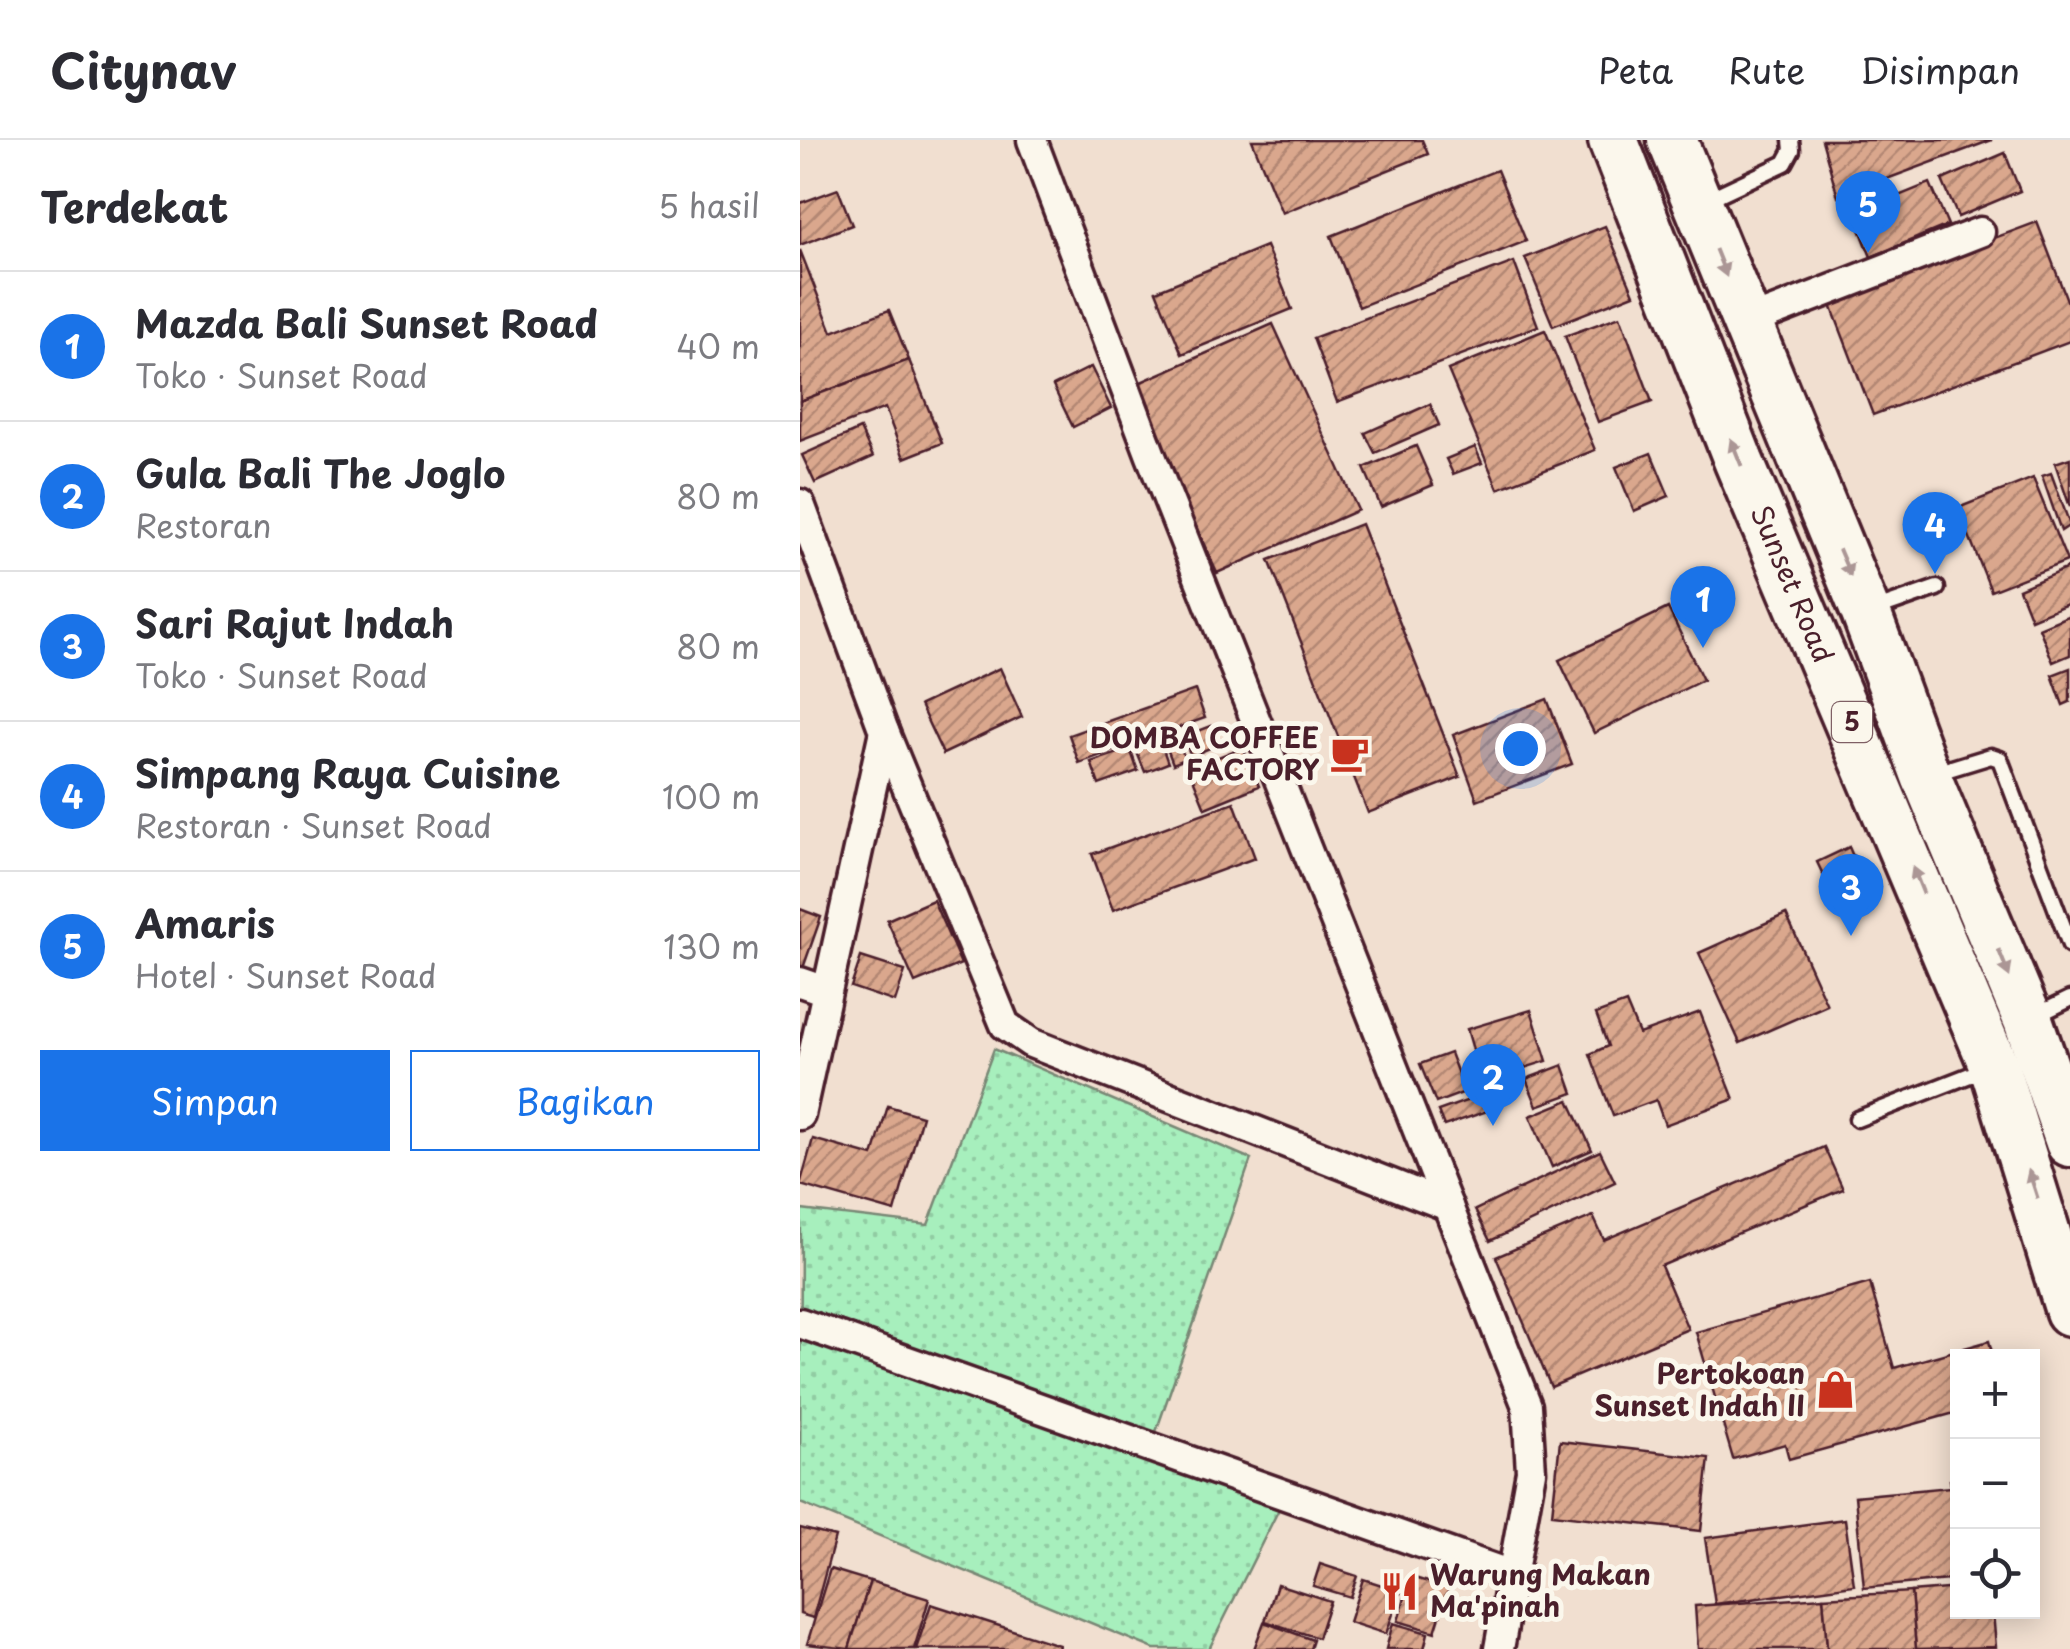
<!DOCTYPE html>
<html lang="id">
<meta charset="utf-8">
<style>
body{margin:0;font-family:"Playpen Sans",sans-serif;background:#f7f7f7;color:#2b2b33}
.controls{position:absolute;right:30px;bottom:30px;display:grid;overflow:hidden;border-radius:0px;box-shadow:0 5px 25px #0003}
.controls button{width:90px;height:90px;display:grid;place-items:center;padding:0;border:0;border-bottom:2px solid #e1e1e2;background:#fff;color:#2b2b33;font:50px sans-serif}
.you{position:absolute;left:720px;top:608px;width:35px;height:35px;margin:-25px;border:8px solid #fff;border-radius:50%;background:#1a73e8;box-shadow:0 0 0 15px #1a73e833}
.badge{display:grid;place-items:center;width:65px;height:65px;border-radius:50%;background:#1a73e8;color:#fff;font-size:32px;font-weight:700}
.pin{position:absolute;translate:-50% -82px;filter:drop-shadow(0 2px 5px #0008)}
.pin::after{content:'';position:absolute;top:52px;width:35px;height:30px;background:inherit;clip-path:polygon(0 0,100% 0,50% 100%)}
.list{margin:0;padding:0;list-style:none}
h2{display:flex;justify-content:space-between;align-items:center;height:130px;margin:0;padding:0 40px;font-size:42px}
h2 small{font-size:32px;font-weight:400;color:#7c7c81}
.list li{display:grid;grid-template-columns:65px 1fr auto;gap:30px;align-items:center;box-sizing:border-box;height:150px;padding:0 40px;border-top:2px solid #e1e1e2}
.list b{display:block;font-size:38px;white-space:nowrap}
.list p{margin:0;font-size:32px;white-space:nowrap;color:#7c7c81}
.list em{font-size:32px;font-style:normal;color:#7c7c81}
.actions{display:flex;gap:20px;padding:30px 40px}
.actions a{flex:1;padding:22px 0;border:2px solid #1a73e8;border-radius:0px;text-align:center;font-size:35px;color:#1a73e8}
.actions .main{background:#1a73e8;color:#fff}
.icon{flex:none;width:55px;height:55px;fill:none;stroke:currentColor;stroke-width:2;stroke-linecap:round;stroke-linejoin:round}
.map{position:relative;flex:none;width:1270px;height:1509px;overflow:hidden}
header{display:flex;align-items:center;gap:60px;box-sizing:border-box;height:140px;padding:0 50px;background:#fff;border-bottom:2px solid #e1e1e2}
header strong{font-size:48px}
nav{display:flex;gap:55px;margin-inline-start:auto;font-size:35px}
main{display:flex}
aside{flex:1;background:#fff}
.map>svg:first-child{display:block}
</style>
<header>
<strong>Citynav</strong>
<nav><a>Peta</a><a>Rute</a><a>Disimpan</a></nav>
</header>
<main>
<aside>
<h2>Terdekat<small>5 hasil</small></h2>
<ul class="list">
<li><span class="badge">1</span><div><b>Mazda Bali Sunset Road</b><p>Toko · Sunset Road</p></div><em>40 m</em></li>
<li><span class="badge">2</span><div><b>Gula Bali The Joglo</b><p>Restoran</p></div><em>80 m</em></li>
<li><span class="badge">3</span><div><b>Sari Rajut Indah</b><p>Toko · Sunset Road</p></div><em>80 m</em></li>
<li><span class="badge">4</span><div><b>Simpang Raya Cuisine</b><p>Restoran · Sunset Road</p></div><em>100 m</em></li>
<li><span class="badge">5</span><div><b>Amaris</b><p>Hotel · Sunset Road</p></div><em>130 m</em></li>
</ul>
<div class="actions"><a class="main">Simpan</a><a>Bagikan</a></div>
</aside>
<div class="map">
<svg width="1270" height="1509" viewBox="0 0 1270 1509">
<defs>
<pattern id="grass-dots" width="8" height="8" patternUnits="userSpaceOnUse" patternTransform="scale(2.5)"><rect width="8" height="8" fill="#a7efbd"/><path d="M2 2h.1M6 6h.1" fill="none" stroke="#91cca3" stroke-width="1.8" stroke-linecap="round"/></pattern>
<pattern id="building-hatch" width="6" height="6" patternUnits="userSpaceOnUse" patternTransform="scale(2.5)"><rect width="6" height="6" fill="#daa78d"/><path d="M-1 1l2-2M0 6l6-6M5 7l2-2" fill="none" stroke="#b38773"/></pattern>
</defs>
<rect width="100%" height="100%" fill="#f1dfd0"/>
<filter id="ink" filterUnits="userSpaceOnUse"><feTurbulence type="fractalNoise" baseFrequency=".01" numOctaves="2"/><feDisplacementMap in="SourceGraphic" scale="20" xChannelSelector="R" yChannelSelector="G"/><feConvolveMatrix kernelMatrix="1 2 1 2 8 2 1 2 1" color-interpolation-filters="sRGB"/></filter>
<g filter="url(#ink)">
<!-- grass -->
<polygon fill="url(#grass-dots)" stroke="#788774" stroke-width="2.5" points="194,909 451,1019 350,1309 486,1355 409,1509 354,1509 0,1363 1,1070 128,1085"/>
<!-- building -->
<g fill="url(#building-hatch)" stroke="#4a1f2b" stroke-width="2.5">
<polygon points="452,0 622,0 628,14 482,73"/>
<polygon points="1022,0 1192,0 1038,57"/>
<polygon points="1205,13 1220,51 1158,77 1142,40"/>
<polygon points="697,30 726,101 559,167 531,96"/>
<polygon points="1130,43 1148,85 1071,117 1054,74"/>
<polygon points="38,49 52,85 0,105 0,63"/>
<polygon points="1237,82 1270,168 1270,201 1073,275 1029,160"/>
<polygon points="805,86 834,154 753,186 725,118"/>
<polygon points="466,106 492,169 382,214 356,151"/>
<polygon points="0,110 32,192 89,170 109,220 0,261"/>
<polygon points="714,122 738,186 537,262 513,198"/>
<polygon points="820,176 852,262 798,282 765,196"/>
<polygon points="473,184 558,370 417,433 332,246"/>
<polygon points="745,190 795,310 698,349 648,230"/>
<polygon points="109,220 142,303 104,318 85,268 0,301 0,261"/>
<polygon points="291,227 311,268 273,287 253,246"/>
<polygon points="630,264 639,285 575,313 565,293"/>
<polygon points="60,289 73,317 15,343 2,315"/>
<polygon points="616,306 633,345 581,367 564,328"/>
<polygon points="675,307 682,323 653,334 646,319"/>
<polygon points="851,313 869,356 834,371 816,327"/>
<polygon points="1270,318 1270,367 1255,323"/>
<polygon points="1251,333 1270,385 1261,391 1242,336"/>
<polygon points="1233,338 1267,421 1191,451 1158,368"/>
<polygon points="561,384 660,637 568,673 469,420"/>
<polygon points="1270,427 1270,463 1231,479 1219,449"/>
<polygon points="868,468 903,540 794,593 759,520"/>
<polygon points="1270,475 1270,515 1253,522 1239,488"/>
<polygon points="200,528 222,577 143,614 120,565"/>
<polygon points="1270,528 1270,562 1263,565 1252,535"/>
<polygon points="395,550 405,578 279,623 269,595"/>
<polygon points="747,559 772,624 677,660 653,595"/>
<polygon points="411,586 419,604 391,616 383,597"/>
<polygon points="377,598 385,619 373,624 365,603"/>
<polygon points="360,601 368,623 345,632 336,610"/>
<polygon points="443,607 459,646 405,668 389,629"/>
<polygon points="330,609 338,631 299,645 291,622"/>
<polygon points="434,662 455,718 313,770 292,714"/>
<polygon points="1049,707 1058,728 1027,743 1017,722"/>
<polygon points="133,760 161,824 115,843 87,780"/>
<polygon points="0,769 21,777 2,831 0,830"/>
<polygon points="986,774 1027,865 940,903 899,813"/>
<polygon points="61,817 105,831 95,862 51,847"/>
<polygon points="826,863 839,894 900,872 934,959 865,985 856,960 813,976 790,914 808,906 796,874"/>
<polygon points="731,870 747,921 682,941 667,889"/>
<polygon points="650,913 665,952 636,963 620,924"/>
<polygon points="763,925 773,953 737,966 726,939"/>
<polygon points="694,951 699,967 644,986 638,971"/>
<polygon points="769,960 792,1010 752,1027 730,976"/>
<polygon points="88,966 122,976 95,1072 0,1045 13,999 73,1016"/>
<polygon points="1024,1007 1043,1049 861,1126 888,1189 751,1247 696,1117 793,1076 804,1100"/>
<polygon points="800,1011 815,1042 690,1101 675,1070"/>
<polygon points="1070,1143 1094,1228 1189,1201 1193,1216 1158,1216 1158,1272 989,1319 985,1304 933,1319 896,1192"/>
<polygon points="760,1301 909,1318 901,1391 752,1374"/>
<polygon points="1158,1339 1158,1439 1064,1448 1055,1356 1151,1347 1150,1340"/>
<polygon points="1045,1379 1054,1445 915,1464 905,1398"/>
<polygon points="0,1388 35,1397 13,1478 0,1474"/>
<polygon points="520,1424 557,1436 550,1457 513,1446"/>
<polygon points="30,1429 70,1441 49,1509 7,1504"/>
<polygon points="611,1437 649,1448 635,1492 598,1481"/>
<polygon points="563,1439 601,1451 586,1494 549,1482"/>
<polygon points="70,1441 129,1459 114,1509 49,1509"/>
<polygon points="477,1444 530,1461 518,1498 465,1481"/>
<polygon points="1158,1448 1158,1472 1193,1472 1196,1507 1116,1509 1111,1452"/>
<polygon points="1111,1452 1116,1509 1027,1509 1023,1457"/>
<polygon points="1023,1457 1027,1509 898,1509 895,1466"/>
<polygon points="131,1464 259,1505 258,1509 116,1509"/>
<polygon points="464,1482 513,1500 510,1509 454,1509"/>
<polygon points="593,1483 628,1493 624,1509 586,1509"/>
</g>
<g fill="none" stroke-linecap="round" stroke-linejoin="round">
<defs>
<g id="service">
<polyline points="902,62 985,23 992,10 991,0"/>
<polyline points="1071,471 1137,448"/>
<polyline points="1132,634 1191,616 1200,619 1270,805"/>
<polyline points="1235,876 1270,859"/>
<polyline points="1057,979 1188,928"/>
</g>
<g id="minor">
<polyline points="232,0 351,316 727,1266 731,1331 699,1509"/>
<polyline points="945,183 1180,92"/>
<polyline points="0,364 84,591 205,885 231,903 648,1066"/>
<polyline points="0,842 26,851"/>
<polyline points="0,975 84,591"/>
<polyline points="0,1183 711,1435"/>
</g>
<g id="trunk">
<polyline points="813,0 939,322 1194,926 1270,1171"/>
<polyline points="872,0 1066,473 1126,636 1228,880 1270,1002"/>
</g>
</defs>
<!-- service casing -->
<use href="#service" stroke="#4a1f2b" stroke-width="21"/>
<!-- minor casing -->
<use href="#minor" stroke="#4a1f2b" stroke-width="35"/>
<!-- trunk casing -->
<use href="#trunk" stroke="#4a1f2b" stroke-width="55"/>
<!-- service -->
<use href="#service" stroke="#fbf7ec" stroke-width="14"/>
<!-- minor -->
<use href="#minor" stroke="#fbf7ec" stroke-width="28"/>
<!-- trunk -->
<use href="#trunk" stroke="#fbf7ec" stroke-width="48"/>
</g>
<!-- one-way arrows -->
<defs><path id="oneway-solid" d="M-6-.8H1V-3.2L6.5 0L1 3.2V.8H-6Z" transform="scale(2.5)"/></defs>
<g fill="#ab9695">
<use href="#oneway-solid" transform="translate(921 123) rotate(68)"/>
<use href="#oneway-solid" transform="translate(936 312) rotate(-112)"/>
<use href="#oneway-solid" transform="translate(1045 423) rotate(67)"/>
<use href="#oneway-solid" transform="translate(1118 740) rotate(-112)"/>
<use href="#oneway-solid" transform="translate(1204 823) rotate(68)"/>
<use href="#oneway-solid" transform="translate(1233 1044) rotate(-108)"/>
</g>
</g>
<!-- icons -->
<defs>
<symbol id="cafe-bare" viewBox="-9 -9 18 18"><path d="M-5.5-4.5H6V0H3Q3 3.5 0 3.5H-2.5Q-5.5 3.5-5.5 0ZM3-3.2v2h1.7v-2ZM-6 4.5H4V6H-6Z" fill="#c8321e" stroke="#fbf7ec" stroke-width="2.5" paint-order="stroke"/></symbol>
<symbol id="shop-bare" viewBox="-9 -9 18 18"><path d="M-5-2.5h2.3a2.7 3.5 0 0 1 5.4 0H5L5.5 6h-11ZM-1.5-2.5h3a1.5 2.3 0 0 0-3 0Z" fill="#c8321e" stroke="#fbf7ec" stroke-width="2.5" paint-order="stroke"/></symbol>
<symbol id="restaurant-bare" viewBox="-9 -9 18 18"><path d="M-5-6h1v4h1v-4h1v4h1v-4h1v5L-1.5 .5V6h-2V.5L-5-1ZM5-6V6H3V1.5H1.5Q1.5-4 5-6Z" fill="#c8321e" stroke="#fbf7ec" stroke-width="2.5" paint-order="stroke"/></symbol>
</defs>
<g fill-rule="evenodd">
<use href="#cafe-bare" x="522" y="586" width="55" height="55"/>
<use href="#shop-bare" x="1008" y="1222" width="55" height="55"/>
<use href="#restaurant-bare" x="572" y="1424" width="55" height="55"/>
</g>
<g text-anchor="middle" stroke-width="10" stroke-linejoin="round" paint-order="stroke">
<!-- shield labels -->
<rect fill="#fbf7ec" stroke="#7f6065" stroke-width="2.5" x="1032" y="562" width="40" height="40" rx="8"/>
<g font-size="25" font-weight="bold" fill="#4a1f2b">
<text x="1052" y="591">5</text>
</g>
<!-- street labels -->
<g font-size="28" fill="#4a1f2b" stroke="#fbf7ec">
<text transform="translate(992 444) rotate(67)" y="10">Sunset Road</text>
</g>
<!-- poi labels -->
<g font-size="28" font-weight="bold" fill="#4a1f2b" stroke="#fbf7ec" text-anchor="end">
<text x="519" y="608">DOMBA COFFEE<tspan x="519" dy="32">FACTORY</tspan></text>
<text x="1005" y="1244">Pertokoan<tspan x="1005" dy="32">Sunset Indah II</tspan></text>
<text x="630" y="1445" text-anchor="start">Warung Makan<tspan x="630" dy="32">Ma'pinah</tspan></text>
</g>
</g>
</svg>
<div class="controls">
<button>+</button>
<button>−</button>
<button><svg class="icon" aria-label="locate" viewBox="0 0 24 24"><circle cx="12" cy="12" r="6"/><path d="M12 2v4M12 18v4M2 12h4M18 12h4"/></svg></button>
</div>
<div class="you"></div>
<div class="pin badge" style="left:903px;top:508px">1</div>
<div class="pin badge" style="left:693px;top:986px">2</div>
<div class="pin badge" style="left:1051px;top:796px">3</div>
<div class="pin badge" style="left:1135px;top:434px">4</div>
<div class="pin badge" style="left:1068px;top:113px">5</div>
</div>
</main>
